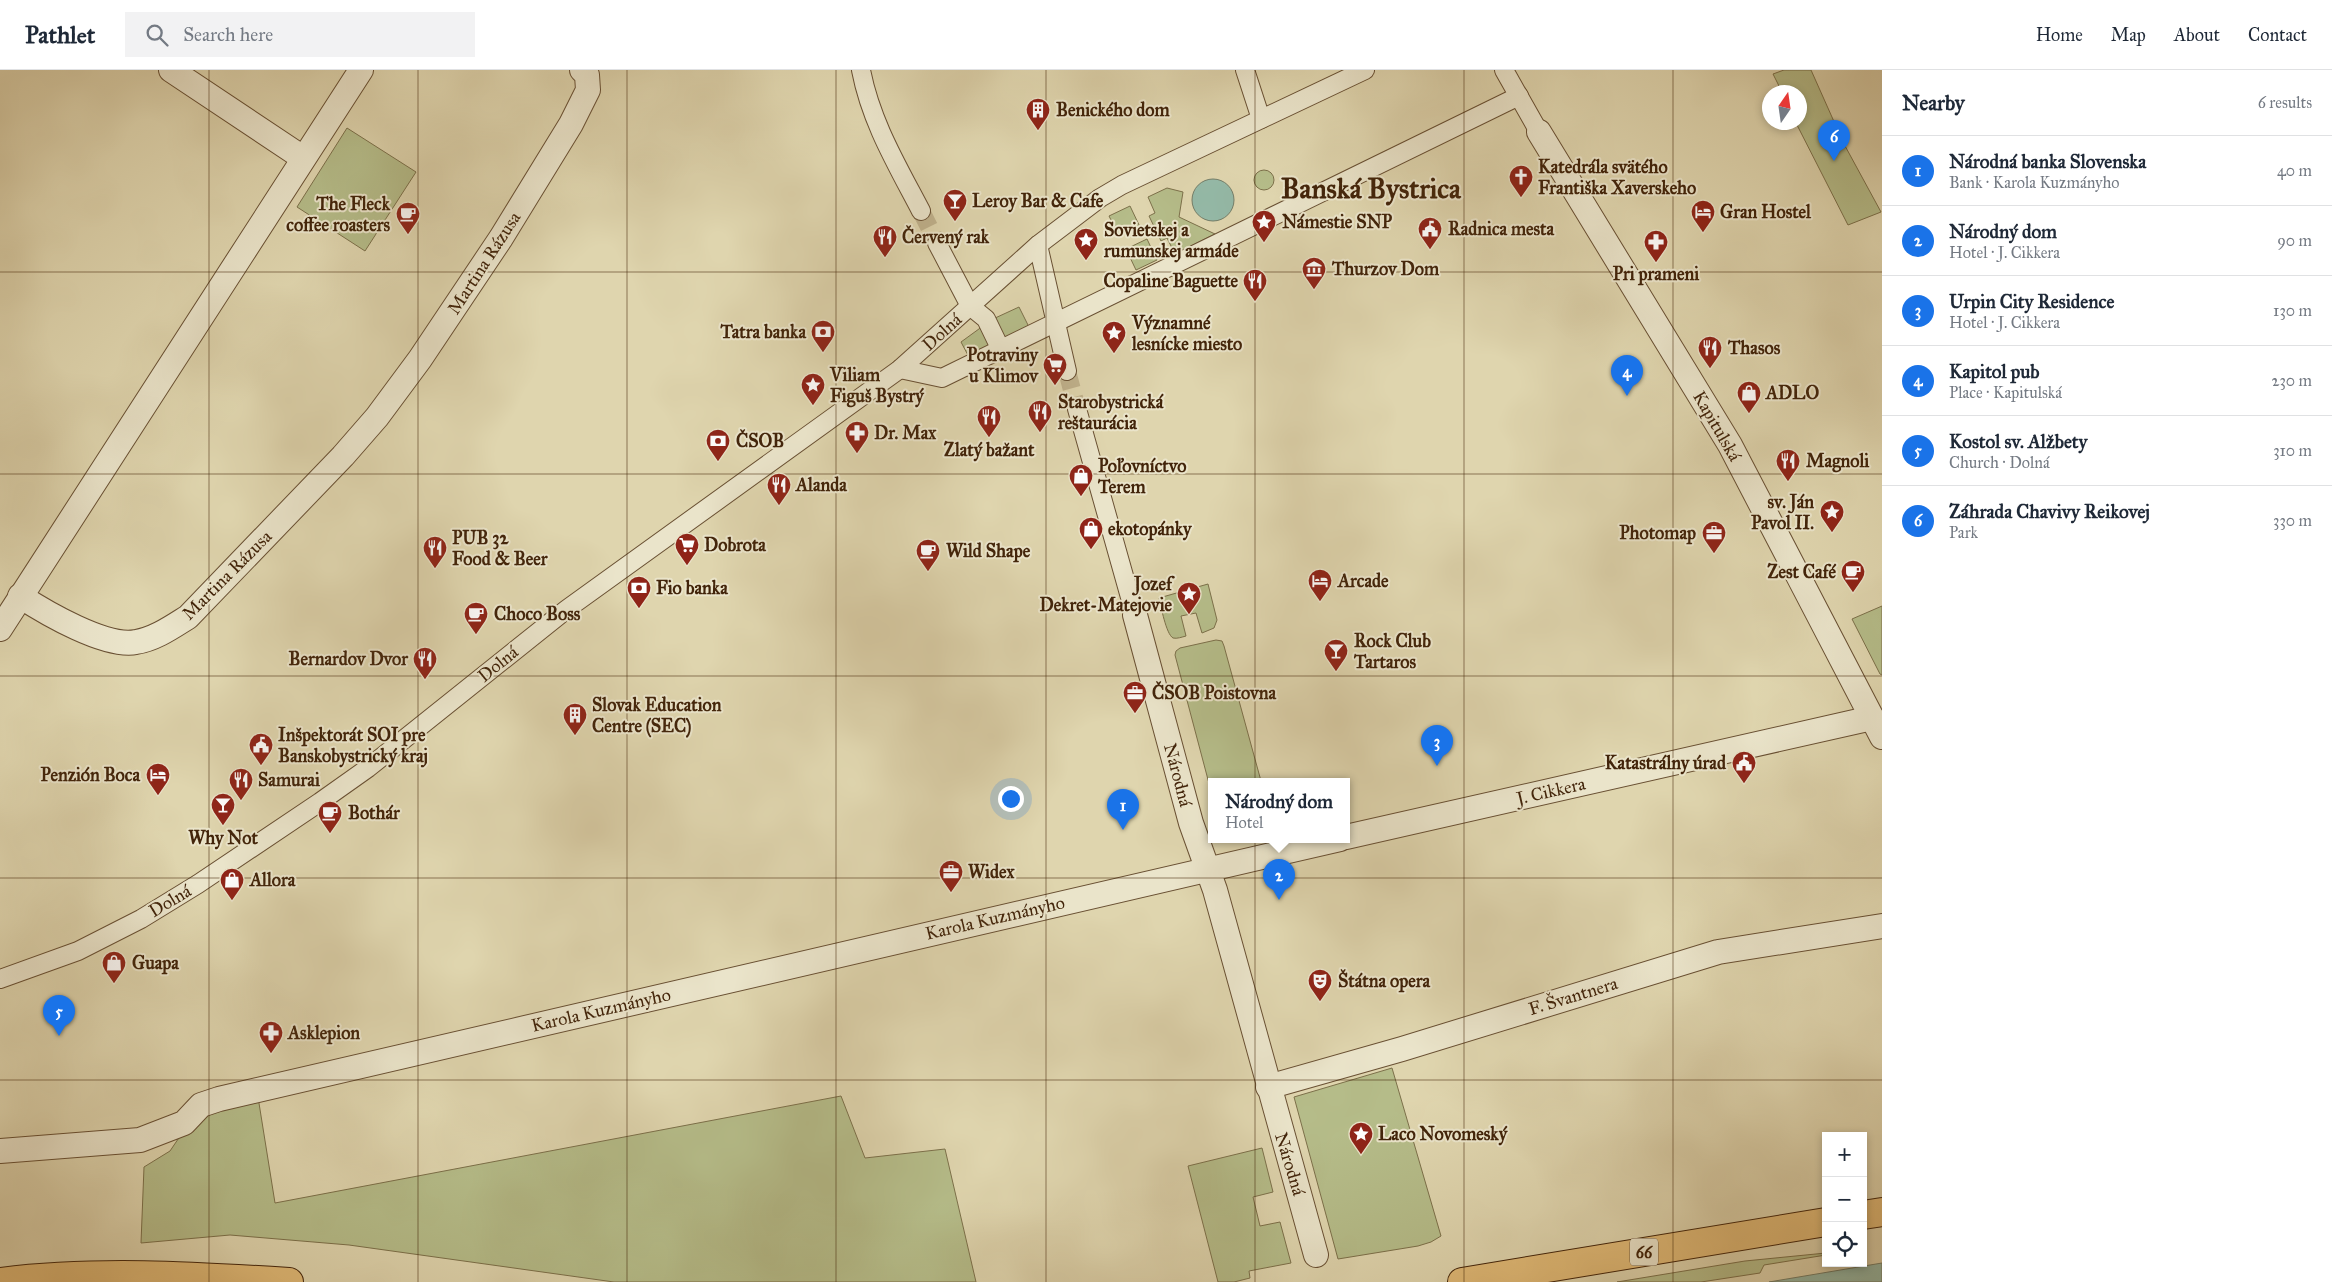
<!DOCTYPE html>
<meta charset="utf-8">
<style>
body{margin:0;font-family:"IM FELL Great Primer",serif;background:#f2f2f3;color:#1f2937}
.controls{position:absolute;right:15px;bottom:15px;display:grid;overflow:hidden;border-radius:0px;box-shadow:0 2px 8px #0003}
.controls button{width:45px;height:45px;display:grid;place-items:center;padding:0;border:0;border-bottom:1px solid #e0e1e3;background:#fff;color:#1f2937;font:25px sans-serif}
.compass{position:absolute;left:1762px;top:15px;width:45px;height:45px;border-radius:50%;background:#fff;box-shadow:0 2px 8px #0003;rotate:13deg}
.you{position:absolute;left:1010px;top:728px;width:18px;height:18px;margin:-12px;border:4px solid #fff;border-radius:50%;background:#1a73e8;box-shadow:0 0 0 8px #1a73e833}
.badge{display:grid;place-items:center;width:32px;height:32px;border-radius:50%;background:#1a73e8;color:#fff;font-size:16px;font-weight:700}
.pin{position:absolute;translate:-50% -41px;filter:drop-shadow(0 1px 2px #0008)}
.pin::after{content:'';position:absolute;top:26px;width:18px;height:15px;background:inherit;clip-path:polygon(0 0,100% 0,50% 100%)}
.popup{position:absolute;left:1208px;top:708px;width:142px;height:65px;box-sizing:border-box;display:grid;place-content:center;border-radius:0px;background:#fff;filter:drop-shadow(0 1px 4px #0005);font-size:16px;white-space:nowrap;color:#747a83}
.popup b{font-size:19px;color:#1f2937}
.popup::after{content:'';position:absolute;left:50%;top:100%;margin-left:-10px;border:10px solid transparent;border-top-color:#fff}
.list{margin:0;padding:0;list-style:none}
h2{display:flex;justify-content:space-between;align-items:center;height:65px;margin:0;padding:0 20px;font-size:21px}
h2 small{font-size:16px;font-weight:400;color:#747a83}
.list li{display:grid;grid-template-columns:32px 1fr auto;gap:15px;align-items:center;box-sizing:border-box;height:70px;padding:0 20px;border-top:1px solid #e0e1e3}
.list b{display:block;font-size:19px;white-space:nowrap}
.list p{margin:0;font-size:16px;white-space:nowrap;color:#747a83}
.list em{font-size:16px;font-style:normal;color:#747a83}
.icon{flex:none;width:28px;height:28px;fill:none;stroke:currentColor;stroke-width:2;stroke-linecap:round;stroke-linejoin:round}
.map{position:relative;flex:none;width:1882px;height:1212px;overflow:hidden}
header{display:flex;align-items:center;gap:30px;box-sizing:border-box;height:70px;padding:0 25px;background:#fff;border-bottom:1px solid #e0e1e3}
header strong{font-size:24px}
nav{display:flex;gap:28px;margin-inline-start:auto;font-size:18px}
.search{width:350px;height:45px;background:#f2f2f3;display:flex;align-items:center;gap:12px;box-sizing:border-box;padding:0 18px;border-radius:0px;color:#747a83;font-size:19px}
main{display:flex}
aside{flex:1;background:#fff}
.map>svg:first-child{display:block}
</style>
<header>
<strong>Pathlet</strong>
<div class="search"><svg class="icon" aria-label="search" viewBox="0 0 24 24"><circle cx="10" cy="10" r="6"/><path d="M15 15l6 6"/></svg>Search here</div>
<nav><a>Home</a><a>Map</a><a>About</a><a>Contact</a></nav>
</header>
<main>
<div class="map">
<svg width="1882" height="1212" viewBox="0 0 1882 1212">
<rect width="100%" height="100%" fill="#dfd5ae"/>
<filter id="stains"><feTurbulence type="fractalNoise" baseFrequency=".004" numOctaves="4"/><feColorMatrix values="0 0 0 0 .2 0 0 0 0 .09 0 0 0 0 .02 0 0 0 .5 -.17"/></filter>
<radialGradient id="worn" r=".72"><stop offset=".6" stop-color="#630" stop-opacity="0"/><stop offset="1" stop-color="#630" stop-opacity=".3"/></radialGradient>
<!-- green -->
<g fill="#b5bc89" stroke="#7c704a">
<polygon points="1784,0 1811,0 1844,74 1881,142 1848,155 1796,53 1800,52 1800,22 1782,22 1773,4"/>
<polygon points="347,58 416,102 365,181 297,137"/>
<circle cx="1264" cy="110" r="10"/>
<polygon points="1167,118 1183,122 1179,147 1215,164 1175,184 1167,168 1161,171 1149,146 1155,143 1148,127"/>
<polygon points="1130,136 1140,157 1119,166 1109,146"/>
<polygon points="1147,169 1157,190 1136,200 1126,179"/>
<polygon points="1019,237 1030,259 1005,272 993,249"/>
<polygon points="983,256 994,277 970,289 961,272"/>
<path d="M1208 514 1217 550 1214 558 1202 563 1196 543 1181 546 1186 566C1182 567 1177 569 1173 568 1166 564 1161 536 1159 528Z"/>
<polygon points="1882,536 1882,605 1880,604 1852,549"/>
<polygon points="1216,570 1222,571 1224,576 1261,711 1212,711 1211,721 1175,585 1176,581 1180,578"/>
<polygon points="1392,998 1441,1166 1431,1172 1418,1176 1338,1189 1294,1027"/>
<polygon points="841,1026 865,1088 945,1079 976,1212 614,1212 349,1175 230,1165 141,1173 144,1097 170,1081 195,1044 258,1027 275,1133"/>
<polygon points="1262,1078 1273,1122 1253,1127 1260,1156 1280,1152 1291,1193 1249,1201 1250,1208 1234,1212 1218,1212 1188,1096"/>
<polygon points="1826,1183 1826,1185 1764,1195 1760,1203 1701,1212 1617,1212 1745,1191"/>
</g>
<!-- water -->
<g fill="#94b9a7" stroke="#737d68">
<circle cx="1213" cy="130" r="21"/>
<polygon points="1882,1193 1882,1212 1769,1212"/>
</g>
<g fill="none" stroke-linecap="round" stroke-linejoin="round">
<!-- pedestrian-tunnel -->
<g stroke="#c0b28d" stroke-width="18" stroke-dasharray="18 9" stroke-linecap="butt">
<polyline points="921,141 937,173"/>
<polyline points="1067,301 1077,339"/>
</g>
<defs>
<g id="pedestrian">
<path d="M861 0C871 52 897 95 921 141"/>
<polyline points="1245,0 1261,49"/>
<polyline points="1504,0 1539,62"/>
<polyline points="937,173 970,236 986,249 1001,280"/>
<polyline points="1038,175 1067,301"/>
<polyline points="900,299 942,308 1519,26"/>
<polyline points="1077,339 1135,545"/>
<polyline points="0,909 78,881 141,849 198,814 320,732 368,698 567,539 900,299 1038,175 1100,128 1122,115 1365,0"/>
</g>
<g id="minor">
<polyline points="171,0 303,88"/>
<polyline points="1539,62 1730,375 1882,667"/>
<path d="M20 526C46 543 106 578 136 572 155 569 172 557 188 547L343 386 377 347 420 289 501 168 571 54 588 20 587 5 582 0"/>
<polyline points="1135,545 1191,753 1215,820 1316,1185"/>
<polyline points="0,559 361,0"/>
<polyline points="1346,767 1872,648"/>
<polyline points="1268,1017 1402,979 1718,882 1882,856"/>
<polyline points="0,1081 140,1070 184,1053 201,1035 219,1029 1340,769"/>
</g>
<g id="primary">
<polyline points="1863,1145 1882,1142"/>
<path d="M0 1212C95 1200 193 1206 289 1212"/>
<polyline points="1462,1212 1826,1152"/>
</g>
</defs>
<!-- pedestrian casing -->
<use href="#pedestrian" stroke="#695033" stroke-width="20"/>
<!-- minor casing -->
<use href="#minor" stroke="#695033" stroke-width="26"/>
<!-- primary casing -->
<use href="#primary" stroke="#42240a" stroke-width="30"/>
<!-- pedestrian -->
<use href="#pedestrian" stroke="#eae4ca" stroke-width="18"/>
<!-- minor -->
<use href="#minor" stroke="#eae4ca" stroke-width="24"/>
<!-- primary -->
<use href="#primary" stroke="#e0ba77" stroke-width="28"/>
</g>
<!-- grid -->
<path fill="none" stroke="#42240a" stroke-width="1" stroke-opacity="0.55" d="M209 0V1212M418 0V1212M627 0V1212M836 0V1212M1046 0V1212M1255 0V1212M1464 0V1212M1673 0V1212M0 202H1882M0 404H1882M0 606H1882M0 808H1882M0 1010H1882"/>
<!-- icons -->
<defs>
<symbol id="building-pin" viewBox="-11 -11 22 30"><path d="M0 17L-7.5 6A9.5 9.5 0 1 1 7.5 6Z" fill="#8f2418" stroke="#eae4ca"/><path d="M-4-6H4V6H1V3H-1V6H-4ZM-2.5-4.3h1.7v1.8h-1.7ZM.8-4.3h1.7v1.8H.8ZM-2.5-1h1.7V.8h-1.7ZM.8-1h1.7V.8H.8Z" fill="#fff"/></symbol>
<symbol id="church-pin" viewBox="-11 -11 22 30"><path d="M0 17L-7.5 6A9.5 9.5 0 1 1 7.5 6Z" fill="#8f2418" stroke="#eae4ca"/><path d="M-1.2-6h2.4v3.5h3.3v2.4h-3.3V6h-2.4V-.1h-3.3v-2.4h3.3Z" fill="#fff"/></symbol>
<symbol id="bar-pin" viewBox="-11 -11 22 30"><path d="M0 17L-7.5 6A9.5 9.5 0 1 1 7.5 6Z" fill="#8f2418" stroke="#eae4ca"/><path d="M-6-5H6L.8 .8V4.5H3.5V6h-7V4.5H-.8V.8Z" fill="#fff"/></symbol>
<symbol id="hotel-pin" viewBox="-11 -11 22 30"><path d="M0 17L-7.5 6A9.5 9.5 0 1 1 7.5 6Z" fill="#8f2418" stroke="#eae4ca"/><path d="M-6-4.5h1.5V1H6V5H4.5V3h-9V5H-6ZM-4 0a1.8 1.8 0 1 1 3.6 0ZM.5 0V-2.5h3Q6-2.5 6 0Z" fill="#fff"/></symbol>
<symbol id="cafe-pin" viewBox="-11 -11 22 30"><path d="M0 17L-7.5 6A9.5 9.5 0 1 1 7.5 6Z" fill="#8f2418" stroke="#eae4ca"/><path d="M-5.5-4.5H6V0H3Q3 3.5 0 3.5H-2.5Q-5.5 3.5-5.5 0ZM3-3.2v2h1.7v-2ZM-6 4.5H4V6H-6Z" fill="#fff"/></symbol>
<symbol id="sight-pin" viewBox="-11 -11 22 30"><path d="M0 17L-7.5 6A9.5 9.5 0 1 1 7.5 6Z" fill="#8f2418" stroke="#eae4ca"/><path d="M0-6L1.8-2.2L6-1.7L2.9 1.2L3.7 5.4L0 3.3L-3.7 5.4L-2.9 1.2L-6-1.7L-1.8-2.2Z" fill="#fff"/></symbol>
<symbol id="civic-pin" viewBox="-11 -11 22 30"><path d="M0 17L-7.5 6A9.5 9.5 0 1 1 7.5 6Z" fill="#8f2418" stroke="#eae4ca"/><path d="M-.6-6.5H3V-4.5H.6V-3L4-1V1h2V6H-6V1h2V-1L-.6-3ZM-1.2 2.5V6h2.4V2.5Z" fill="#fff"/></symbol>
<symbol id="restaurant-pin" viewBox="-11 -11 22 30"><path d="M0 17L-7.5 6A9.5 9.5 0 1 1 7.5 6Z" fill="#8f2418" stroke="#eae4ca"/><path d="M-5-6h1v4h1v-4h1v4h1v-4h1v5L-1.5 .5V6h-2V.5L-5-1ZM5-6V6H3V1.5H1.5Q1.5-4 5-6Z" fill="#fff"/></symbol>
<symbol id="pharmacy-pin" viewBox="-11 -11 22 30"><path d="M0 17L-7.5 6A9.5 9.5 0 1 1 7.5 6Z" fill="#8f2418" stroke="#eae4ca"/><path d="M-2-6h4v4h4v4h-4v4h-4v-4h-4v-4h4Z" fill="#fff"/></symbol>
<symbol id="museum-pin" viewBox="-11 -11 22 30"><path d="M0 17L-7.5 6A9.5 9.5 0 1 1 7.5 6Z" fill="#8f2418" stroke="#eae4ca"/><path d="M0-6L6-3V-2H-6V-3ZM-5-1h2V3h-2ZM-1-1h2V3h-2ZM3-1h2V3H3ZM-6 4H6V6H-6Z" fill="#fff"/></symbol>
<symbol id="bank-pin" viewBox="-11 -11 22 30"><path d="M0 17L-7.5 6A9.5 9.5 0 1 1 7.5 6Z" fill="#8f2418" stroke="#eae4ca"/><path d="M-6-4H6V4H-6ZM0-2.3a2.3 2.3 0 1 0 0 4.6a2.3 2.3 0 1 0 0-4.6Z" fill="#fff"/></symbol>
<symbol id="supermarket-pin" viewBox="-11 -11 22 30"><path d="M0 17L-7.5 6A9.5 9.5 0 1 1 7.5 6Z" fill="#8f2418" stroke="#eae4ca"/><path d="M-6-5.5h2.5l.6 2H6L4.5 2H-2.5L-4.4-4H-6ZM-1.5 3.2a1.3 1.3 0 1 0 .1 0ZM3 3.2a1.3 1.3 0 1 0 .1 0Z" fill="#fff"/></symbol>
<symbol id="shop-pin" viewBox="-11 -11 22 30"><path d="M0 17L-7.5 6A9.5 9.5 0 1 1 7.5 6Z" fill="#8f2418" stroke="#eae4ca"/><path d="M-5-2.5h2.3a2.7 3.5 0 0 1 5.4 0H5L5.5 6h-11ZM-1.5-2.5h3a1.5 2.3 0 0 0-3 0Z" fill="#fff"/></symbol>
<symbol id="office-pin" viewBox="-11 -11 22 30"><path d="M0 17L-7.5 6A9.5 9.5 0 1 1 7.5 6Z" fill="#8f2418" stroke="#eae4ca"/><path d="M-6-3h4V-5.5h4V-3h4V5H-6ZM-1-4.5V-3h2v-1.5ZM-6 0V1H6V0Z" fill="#fff"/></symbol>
<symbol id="theatre-pin" viewBox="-11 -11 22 30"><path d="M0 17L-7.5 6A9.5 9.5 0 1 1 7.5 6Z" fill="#8f2418" stroke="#eae4ca"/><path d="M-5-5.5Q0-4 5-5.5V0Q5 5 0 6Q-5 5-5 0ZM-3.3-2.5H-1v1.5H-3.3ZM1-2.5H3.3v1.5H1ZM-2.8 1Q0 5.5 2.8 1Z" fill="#fff"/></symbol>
</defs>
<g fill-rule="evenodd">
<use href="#building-pin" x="1024" y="26" width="28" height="38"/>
<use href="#church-pin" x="1507" y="93" width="28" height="38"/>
<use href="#bar-pin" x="941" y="117" width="28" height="38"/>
<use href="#hotel-pin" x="1689" y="128" width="28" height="38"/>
<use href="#cafe-pin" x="394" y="130" width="28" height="38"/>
<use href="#sight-pin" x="1250" y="138" width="28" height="38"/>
<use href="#civic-pin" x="1416" y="145" width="28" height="38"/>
<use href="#restaurant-pin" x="871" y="153" width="28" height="38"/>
<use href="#sight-pin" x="1072" y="156" width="28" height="38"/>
<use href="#pharmacy-pin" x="1642" y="158" width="28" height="38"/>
<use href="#museum-pin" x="1300" y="185" width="28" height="38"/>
<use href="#restaurant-pin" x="1241" y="197" width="28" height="38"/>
<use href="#bank-pin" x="809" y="248" width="28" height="38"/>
<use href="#sight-pin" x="1100" y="249" width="28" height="38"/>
<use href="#restaurant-pin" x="1696" y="264" width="28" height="38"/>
<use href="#supermarket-pin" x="1041" y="281" width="28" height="38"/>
<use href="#sight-pin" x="799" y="301" width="28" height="38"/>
<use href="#shop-pin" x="1735" y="309" width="28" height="38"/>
<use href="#restaurant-pin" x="1026" y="328" width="28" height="38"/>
<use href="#restaurant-pin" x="975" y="333" width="28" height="38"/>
<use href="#pharmacy-pin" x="843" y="349" width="28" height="38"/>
<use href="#bank-pin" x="704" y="357" width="28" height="38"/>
<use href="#restaurant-pin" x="1774" y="377" width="28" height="38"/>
<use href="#shop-pin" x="1067" y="392" width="28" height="38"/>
<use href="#restaurant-pin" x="765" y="401" width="28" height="38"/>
<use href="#sight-pin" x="1818" y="428" width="28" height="38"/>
<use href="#shop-pin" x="1077" y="445" width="28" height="38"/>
<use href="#office-pin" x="1700" y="449" width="28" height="38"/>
<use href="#supermarket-pin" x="673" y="461" width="28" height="38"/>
<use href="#restaurant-pin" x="421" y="464" width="28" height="38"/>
<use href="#cafe-pin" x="914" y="467" width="28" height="38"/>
<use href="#cafe-pin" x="1839" y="488" width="28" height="38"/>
<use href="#hotel-pin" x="1306" y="497" width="28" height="38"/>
<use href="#bank-pin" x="625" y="504" width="28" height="38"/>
<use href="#sight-pin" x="1175" y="510" width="28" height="38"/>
<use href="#cafe-pin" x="462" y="530" width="28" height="38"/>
<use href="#bar-pin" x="1322" y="567" width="28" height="38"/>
<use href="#restaurant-pin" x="411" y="575" width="28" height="38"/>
<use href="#office-pin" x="1121" y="609" width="28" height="38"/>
<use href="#building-pin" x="561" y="631" width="28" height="38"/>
<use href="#civic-pin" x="247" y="661" width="28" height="38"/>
<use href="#civic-pin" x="1730" y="679" width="28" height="38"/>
<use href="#hotel-pin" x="144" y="691" width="28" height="38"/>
<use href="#restaurant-pin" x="227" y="696" width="28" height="38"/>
<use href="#bar-pin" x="209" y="721" width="28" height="38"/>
<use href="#cafe-pin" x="316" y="729" width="28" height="38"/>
<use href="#office-pin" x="937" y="788" width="28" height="38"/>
<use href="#shop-pin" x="218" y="796" width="28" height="38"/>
<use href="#shop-pin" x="100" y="879" width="28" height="38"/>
<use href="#theatre-pin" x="1306" y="897" width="28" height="38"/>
<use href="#pharmacy-pin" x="257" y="949" width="28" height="38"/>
<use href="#sight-pin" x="1347" y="1050" width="28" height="38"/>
</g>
<g text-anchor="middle" stroke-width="4" stroke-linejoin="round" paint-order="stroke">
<!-- shield labels -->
<rect fill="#eae4ca" stroke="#745e44" stroke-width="1" x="1630" y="1168.5" width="28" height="27" rx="4"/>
<g font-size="16" font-weight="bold" fill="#42240a">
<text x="1644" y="1188">66</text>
</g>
<!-- poi labels -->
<g font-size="18" font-weight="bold" fill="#42240a" stroke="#eae4ca" text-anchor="start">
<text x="1056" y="46">Benického dom</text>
<text x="1538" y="103">Katedrála svätého<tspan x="1538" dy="21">Františka Xaverskeho</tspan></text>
<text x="972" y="137">Leroy Bar &amp; Cafe</text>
<text x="390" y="140" text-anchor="end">The Fleck<tspan x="390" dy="21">coffee roasters</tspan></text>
<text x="1720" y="148">Gran Hostel</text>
<text x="1282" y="158">Námestie SNP</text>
<text x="1448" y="165">Radnica mesta</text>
<text x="1104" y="166">Sovietskej a<tspan x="1104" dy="21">rumunskej armáde</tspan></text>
<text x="902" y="173">Červený rak</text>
<text x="1332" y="205">Thurzov Dom</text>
<text x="1656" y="210" text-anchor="middle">Pri prameni</text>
<text x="1238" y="217" text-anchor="end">Copaline Baguette</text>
<text x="1132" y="259">Významné<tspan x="1132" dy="21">lesnícke miesto</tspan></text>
<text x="806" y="268" text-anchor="end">Tatra banka</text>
<text x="1728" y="284">Thasos</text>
<text x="1038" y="291" text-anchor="end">Potraviny<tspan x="1038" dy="21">u Klimov</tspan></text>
<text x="830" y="311">Viliam<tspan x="830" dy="21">Figuš Bystrý</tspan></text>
<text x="1766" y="329">ADLO</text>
<text x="1058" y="338">Starobystrická<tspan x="1058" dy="21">reštaurácia</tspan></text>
<text x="874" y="369">Dr. Max</text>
<text x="736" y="377">ČSOB</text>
<text x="989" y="386" text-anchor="middle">Zlatý bažant</text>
<text x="1806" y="397">Magnoli</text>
<text x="1098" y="402">Poľovníctvo<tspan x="1098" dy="21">Terem</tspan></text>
<text x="796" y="421">Alanda</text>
<text x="1814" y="438" text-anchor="end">sv. Ján<tspan x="1814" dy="21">Pavol II.</tspan></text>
<text x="1108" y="465">ekotopánky</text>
<text x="1696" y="469" text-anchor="end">Photomap</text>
<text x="452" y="474">PUB 32<tspan x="452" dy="21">Food &amp; Beer</tspan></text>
<text x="704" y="481">Dobrota</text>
<text x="946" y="487">Wild Shape</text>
<text x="1836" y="508" text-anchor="end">Zest Café</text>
<text x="1338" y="517">Arcade</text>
<text x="1172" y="520" text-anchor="end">Jozef<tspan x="1172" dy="21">Dekret-Matejovie</tspan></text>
<text x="656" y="524">Fio banka</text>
<text x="494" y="550">Choco Boss</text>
<text x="1354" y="577">Rock Club<tspan x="1354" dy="21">Tartaros</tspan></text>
<text x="408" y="595" text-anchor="end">Bernardov Dvor</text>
<text x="1152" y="629">ČSOB Poistovna</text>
<text x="592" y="641">Slovak Education<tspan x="592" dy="21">Centre (SEC)</tspan></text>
<text x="278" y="671">Inšpektorát SOI pre<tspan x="278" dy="21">Banskobystrický kraj</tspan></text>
<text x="1726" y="699" text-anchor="end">Katastrálny úrad</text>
<text x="140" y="711" text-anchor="end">Penzión Boca</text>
<text x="258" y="716">Samurai</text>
<text x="348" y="749">Bothár</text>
<text x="223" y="774" text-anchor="middle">Why Not</text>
<text x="968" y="808">Widex</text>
<text x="250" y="816">Allora</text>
<text x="132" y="899">Guapa</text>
<text x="1338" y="917">Štátna opera</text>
<text x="288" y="969">Asklepion</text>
<text x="1378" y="1070">Laco Novomeský</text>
</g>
<!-- street labels -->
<g font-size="18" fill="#42240a" stroke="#eae4ca">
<text transform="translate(484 193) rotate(-57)" y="6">Martina Rázusa</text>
<text transform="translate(942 262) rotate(-42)" y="6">Dolná</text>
<text transform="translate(1717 356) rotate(60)" y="6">Kapitulská</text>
<text transform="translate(227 505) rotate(-45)" y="6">Martina Rázusa</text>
<text transform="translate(498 594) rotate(-39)" y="6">Dolná</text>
<text transform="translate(1178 705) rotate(75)" y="6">Národná</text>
<text transform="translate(1551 721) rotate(-13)" y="6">J. Cikkera</text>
<text transform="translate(170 831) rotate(-31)" y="6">Dolná</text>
<text transform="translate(995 848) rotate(-13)" y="6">Karola Kuzmányho</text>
<text transform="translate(1573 926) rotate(-17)" y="6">F. Švantnera</text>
<text transform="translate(601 940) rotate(-13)" y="6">Karola Kuzmányho</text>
<text transform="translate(1290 1094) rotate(73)" y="6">Národná</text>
</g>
<!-- town labels -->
<g font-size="28" font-weight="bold" fill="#42240a" stroke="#eae4ca">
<text x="1371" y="128">Banská Bystrica</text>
</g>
</g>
<rect width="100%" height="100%" filter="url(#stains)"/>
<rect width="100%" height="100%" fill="url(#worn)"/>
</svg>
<div class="controls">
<button>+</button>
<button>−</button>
<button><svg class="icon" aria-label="locate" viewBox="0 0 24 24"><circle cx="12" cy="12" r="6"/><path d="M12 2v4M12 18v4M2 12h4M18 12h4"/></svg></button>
</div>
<svg class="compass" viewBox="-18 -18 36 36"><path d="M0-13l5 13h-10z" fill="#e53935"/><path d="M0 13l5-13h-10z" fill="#747a83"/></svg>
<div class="you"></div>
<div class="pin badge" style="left:1123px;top:760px">1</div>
<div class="pin badge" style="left:1279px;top:830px">2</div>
<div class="popup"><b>Národný dom</b>Hotel</div>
<div class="pin badge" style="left:1437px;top:696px">3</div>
<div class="pin badge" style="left:1627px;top:326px">4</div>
<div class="pin badge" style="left:59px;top:966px">5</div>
<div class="pin badge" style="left:1834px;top:91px">6</div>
</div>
<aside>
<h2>Nearby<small>6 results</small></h2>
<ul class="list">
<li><span class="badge">1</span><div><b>Národná banka Slovenska</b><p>Bank · Karola Kuzmányho</p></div><em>40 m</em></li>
<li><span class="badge">2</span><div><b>Národný dom</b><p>Hotel · J. Cikkera</p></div><em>90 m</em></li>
<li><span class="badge">3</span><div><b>Urpin City Residence</b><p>Hotel · J. Cikkera</p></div><em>130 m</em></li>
<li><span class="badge">4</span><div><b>Kapitol pub</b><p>Place · Kapitulská</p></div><em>230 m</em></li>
<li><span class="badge">5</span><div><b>Kostol sv. Alžbety</b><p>Church · Dolná</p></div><em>310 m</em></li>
<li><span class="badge">6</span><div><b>Záhrada Chavivy Reikovej</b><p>Park</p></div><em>330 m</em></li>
</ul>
</aside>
</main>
